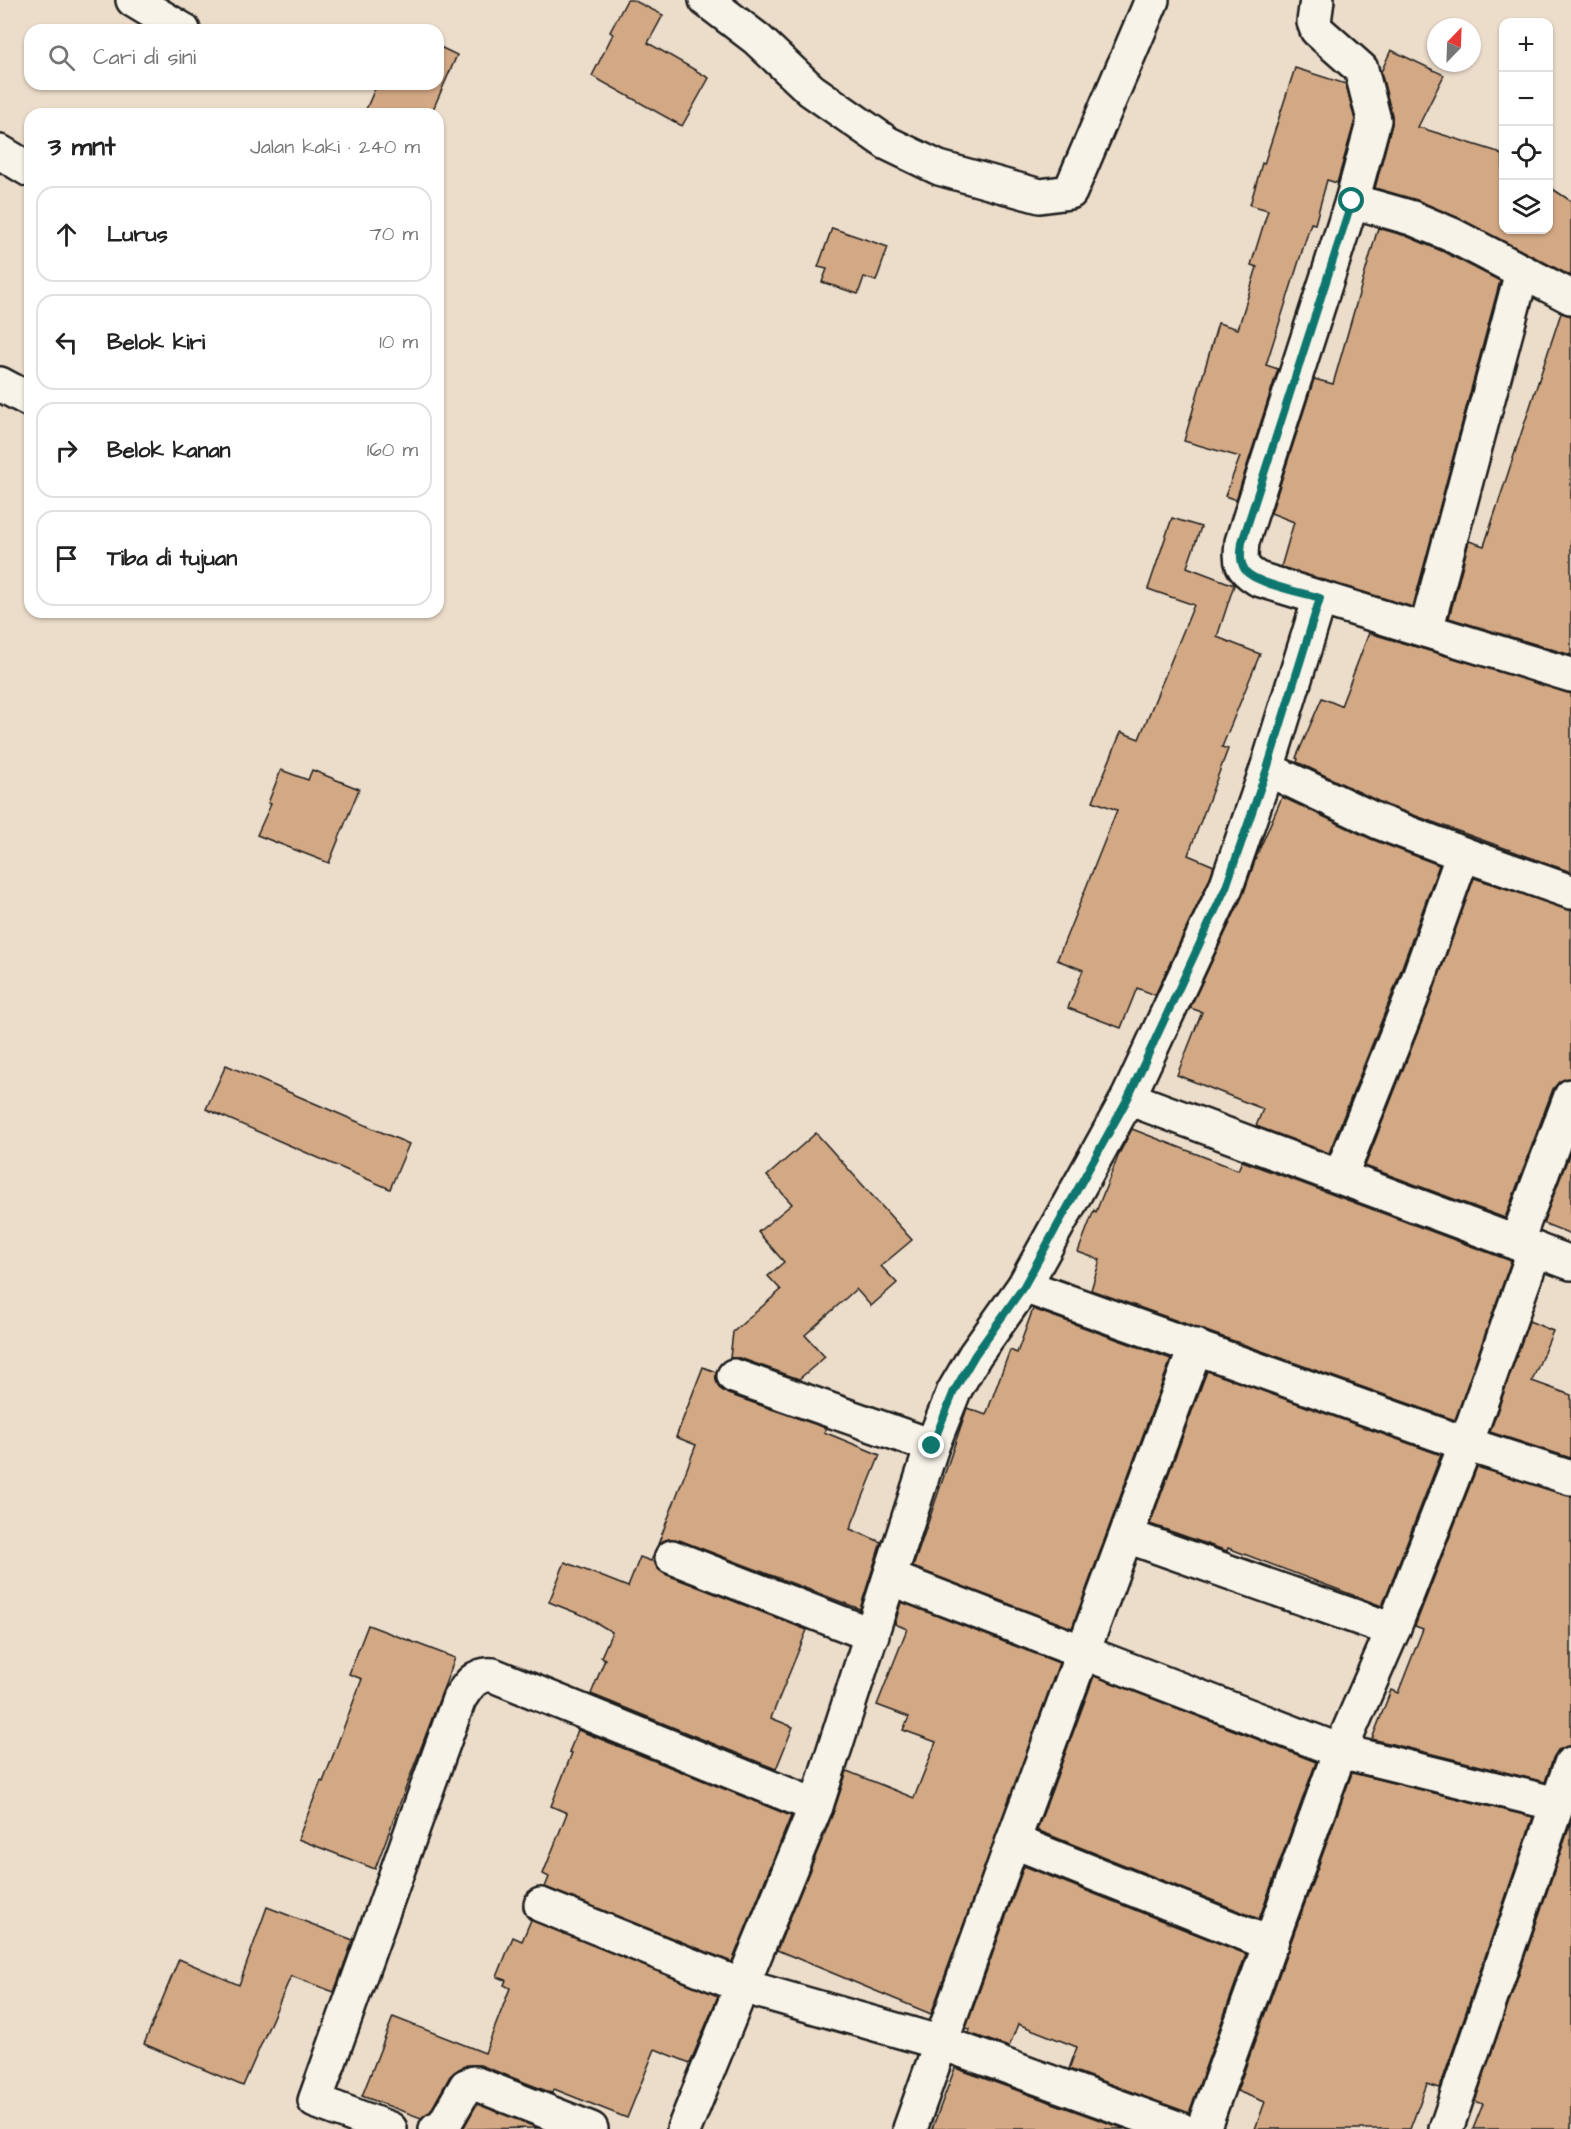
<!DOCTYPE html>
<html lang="id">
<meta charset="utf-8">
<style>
body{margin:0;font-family:"Architects Daughter",sans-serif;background:#f6f6f6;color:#222}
.controls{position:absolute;right:18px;top:18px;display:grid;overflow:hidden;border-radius:12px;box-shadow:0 2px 4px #0004}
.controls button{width:54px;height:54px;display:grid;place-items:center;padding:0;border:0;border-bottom:2px solid #e0e0e0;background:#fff;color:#222;font:30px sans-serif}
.compass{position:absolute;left:1427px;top:18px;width:54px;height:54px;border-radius:50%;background:#fff;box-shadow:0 2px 4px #0004;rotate:23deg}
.stop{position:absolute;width:18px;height:18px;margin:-14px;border:4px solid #0f766e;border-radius:50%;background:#fff}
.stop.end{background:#0f766e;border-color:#fff;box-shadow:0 2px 6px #0008}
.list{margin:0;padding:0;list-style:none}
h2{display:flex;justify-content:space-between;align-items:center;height:78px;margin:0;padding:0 24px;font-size:26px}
h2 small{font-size:20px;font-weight:400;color:#767676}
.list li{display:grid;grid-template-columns:39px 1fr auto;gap:18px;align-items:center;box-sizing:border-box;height:96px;margin:0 12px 12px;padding:0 12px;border:2px solid #e0e0e0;border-radius:18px}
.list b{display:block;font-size:22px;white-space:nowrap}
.list em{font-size:20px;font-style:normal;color:#767676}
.icon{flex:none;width:33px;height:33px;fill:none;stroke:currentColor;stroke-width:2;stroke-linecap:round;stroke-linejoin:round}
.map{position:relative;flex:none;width:1571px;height:2129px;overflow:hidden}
.search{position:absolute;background:#fff;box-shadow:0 2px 4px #0004;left:24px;top:24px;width:420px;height:66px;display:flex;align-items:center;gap:15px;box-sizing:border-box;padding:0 21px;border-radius:18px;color:#767676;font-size:22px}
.panel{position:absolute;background:#fff;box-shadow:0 2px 4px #0004;left:24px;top:108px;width:420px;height:510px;border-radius:18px}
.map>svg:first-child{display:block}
</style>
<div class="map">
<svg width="1571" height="2129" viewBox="0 0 1571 2129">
<rect width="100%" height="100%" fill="#ecdcca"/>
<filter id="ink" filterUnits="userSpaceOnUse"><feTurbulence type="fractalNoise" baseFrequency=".0167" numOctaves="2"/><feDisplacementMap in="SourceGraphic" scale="12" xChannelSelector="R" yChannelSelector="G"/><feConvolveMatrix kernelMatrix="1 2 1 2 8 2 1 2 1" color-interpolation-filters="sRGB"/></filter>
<g filter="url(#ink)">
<!-- building -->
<g fill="#d3a884" stroke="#1c1c1c" stroke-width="1.5">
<polygon points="627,0 633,0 663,15 648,43 709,78 682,126 592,76 613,34 610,32"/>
<polygon points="438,46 457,55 431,114 364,114 377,84 438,84"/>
<polygon points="1391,50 1444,75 1418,127 1495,151 1503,156 1503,230 1548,230 1548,186 1571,201 1571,276 1459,218 1417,200 1375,188 1392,124 1392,115 1381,72"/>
<polygon points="1295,68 1346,84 1355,120 1337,183 1327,180 1315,224 1311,223 1266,365 1278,369 1236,500 1225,496 1240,457 1184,441 1218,323 1238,329 1257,267 1251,265 1268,210 1250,205 1262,163 1264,164"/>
<polygon points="832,228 888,247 876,281 864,277 858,294 822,282 827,269 818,267"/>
<polygon points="1378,228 1406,236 1444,252 1500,281 1413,607 1281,567 1294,522 1271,513 1314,379 1333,384"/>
<polygon points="1561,313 1571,316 1571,655 1449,618 1469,541 1484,546"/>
<polygon points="1172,518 1201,527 1187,567 1234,585 1217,637 1260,654 1222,747 1228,749 1188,855 1214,866 1209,880 1155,995 1137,988 1121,1028 1068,1008 1083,970 1057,960 1117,810 1093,801 1121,732 1139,739 1194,605 1148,589"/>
<polygon points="1369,633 1571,693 1571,872 1386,805 1297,762 1298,759 1296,758 1322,698 1341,706"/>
<polygon points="281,770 308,780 312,770 359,789 329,863 257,835 271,804 268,803"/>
<polygon points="1282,797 1371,839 1439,865 1393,992 1329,1153 1256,1126 1263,1109 1177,1075 1202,1012 1190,1008 1243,895 1257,855"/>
<polygon points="1474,878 1571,910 1571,1078 1560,1081 1553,1089 1505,1218 1365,1166 1428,1006"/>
<polygon points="226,1065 409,1144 390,1189 206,1109"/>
<polygon points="1132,1129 1238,1170 1242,1161 1511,1261 1455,1420 1091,1290 1100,1260 1078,1252 1094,1210 1096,1212 1119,1154"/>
<polygon points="816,1133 912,1240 881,1266 897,1283 871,1306 856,1289 805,1335 825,1357 799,1379 740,1358 730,1358 733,1332 781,1290 768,1276 784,1262 758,1232 792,1204 767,1176"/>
<polygon points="1571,1150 1571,1234 1543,1223"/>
<polygon points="1033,1309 1171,1359 1072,1628 913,1567 967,1408 986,1415 1010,1350 1017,1353"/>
<polygon points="1529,1321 1553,1331 1532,1381 1571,1395 1571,1458 1490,1432"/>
<polygon points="703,1367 716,1372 716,1380 719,1388 728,1394 826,1428 824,1432 880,1455 850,1529 881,1542 860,1609 679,1540 669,1539 661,1542 657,1547 696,1445 676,1437"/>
<polygon points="1207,1371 1441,1455 1382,1606 1228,1548 1227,1551 1150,1524"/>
<polygon points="1477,1467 1571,1496 1571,1746 1558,1750 1553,1758 1545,1782 1372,1739 1391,1690 1398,1693 1423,1629 1415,1626"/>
<polygon points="654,1554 654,1560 657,1568 665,1574 807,1630 771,1718 793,1727 776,1769 591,1694 605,1659 601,1657 612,1632 587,1617 549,1602 565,1562 628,1587 640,1557 651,1561"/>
<polygon points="901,1602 1059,1663 931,2014 777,1950 833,1813 847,1771 914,1798 936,1742 903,1730 909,1717 877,1705 907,1629 895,1624"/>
<polygon points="368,1625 455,1658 375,1869 298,1839 321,1781 323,1782 362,1679 349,1674"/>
<polygon points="1094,1676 1316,1762 1259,1919 1037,1830"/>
<polygon points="578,1730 791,1816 732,1962 545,1887 549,1877 543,1874 567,1813 551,1806 572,1753 569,1752"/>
<polygon points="1352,1773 1533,1817 1440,2088 1427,2084 1410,2129 1255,2129 1265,2102 1237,2091"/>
<polygon points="1571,1822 1571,2129 1473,2129 1483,2104 1475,2101"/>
<polygon points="1024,1866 1246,1954 1189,2113 1069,2069 1077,2047 1018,2024 1009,2047 969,2033 970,2029 966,2028"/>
<polygon points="267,1907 353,1940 334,1992 291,1976 243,2086 144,2044 179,1959 239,1985"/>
<polygon points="531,1920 718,1996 690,2063 655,2049 627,2118 554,2089 552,2093 480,2065 467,2065 459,2069 450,2076 430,2112 421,2118 362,2096 393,2017 485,2053 510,1988 504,1985 506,1980 497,1977 513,1937 522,1941"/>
<polygon points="955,2068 1055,2104 1125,2129 932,2129"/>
<polygon points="477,2104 538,2128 463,2129"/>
</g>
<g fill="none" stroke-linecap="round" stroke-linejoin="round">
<defs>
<g id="minor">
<polyline points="133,0 183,30"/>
<polyline points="706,0 757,39 811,90 887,143 939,168 1007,187 1040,196 1070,192 1152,0"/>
<path d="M1317 0 1314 22 1317 30 1361 69 1374 120 1352 201 1242 542C1240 563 1240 568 1258 579L1571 675"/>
<polyline points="0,152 30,170"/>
<polyline points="1352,201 1412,218 1452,235 1571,297"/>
<polyline points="0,384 30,400"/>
<polyline points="1426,630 1522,272"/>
<polyline points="1267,769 1379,822 1463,854 1571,892"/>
<polyline points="1128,1098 1571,1263"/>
<polyline points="1340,1177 1411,999 1463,854"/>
<polyline points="1516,1243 1571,1096"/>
<polyline points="1024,1286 1466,1444 1571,1478"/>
<polyline points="734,1376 932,1446"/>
<polyline points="1127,1536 1393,1630"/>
<polyline points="672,1557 872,1635"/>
<polyline points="890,1578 1340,1751 1557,1804"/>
<polyline points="1013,1841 1271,1944"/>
<polyline points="541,1905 742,1986 684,2129"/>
<path d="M390 2129 315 2101 459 1699C468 1685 476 1673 493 1675L816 1806"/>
<polyline points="436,2129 442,2128 466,2086 474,2083 591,2129"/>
<polyline points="910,2129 1013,1841 1196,1346"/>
<polyline points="1180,2129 942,2043 742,1986 816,1806 932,1446 954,1391 975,1355 1024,1286 1128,1098 1226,887 1267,769 1320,598"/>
<polyline points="1203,2129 1340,1751 1393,1630 1466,1444 1535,1249"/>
<polyline points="1446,2129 1571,1764"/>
</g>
</defs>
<!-- minor casing -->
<use href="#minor" stroke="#1c1c1c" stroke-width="38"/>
<!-- minor -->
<use href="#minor" stroke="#f7f3e8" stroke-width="33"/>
</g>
</g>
<g fill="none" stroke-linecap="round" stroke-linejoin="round" filter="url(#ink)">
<!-- route -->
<path stroke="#0f766e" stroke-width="8" d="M932 1446 954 1391 975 1355 1024 1286 1128 1098 1226 887 1267 769 1320 598C1304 593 1253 583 1245 570 1239 561 1241 552 1242 542L1352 201"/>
</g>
</svg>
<div class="controls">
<button>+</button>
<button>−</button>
<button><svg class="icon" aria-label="locate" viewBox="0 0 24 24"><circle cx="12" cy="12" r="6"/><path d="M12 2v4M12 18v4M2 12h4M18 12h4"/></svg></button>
<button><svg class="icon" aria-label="layers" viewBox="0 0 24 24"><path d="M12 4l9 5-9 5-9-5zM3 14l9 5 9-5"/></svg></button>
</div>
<svg class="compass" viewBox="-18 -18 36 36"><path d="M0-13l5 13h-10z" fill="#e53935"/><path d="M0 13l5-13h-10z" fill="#767676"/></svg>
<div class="stop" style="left:1352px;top:201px"></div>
<div class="stop end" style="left:932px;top:1446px"></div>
<div class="search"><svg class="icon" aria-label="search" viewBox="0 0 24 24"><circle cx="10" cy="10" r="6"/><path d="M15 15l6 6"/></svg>Cari di sini</div>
<section class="panel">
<h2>3 mnt<small>Jalan kaki · 240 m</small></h2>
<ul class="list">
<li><svg class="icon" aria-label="ahead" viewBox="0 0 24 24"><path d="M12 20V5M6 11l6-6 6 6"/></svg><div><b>Lurus</b></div><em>70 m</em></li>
<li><svg class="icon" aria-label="left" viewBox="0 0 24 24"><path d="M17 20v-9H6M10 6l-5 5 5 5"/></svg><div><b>Belok kiri</b></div><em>10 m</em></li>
<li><svg class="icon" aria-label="right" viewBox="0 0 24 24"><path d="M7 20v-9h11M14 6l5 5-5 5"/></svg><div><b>Belok kanan</b></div><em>160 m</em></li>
<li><svg class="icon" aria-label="arrive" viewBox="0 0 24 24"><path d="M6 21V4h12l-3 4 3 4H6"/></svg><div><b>Tiba di tujuan</b></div></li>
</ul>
</section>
</div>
